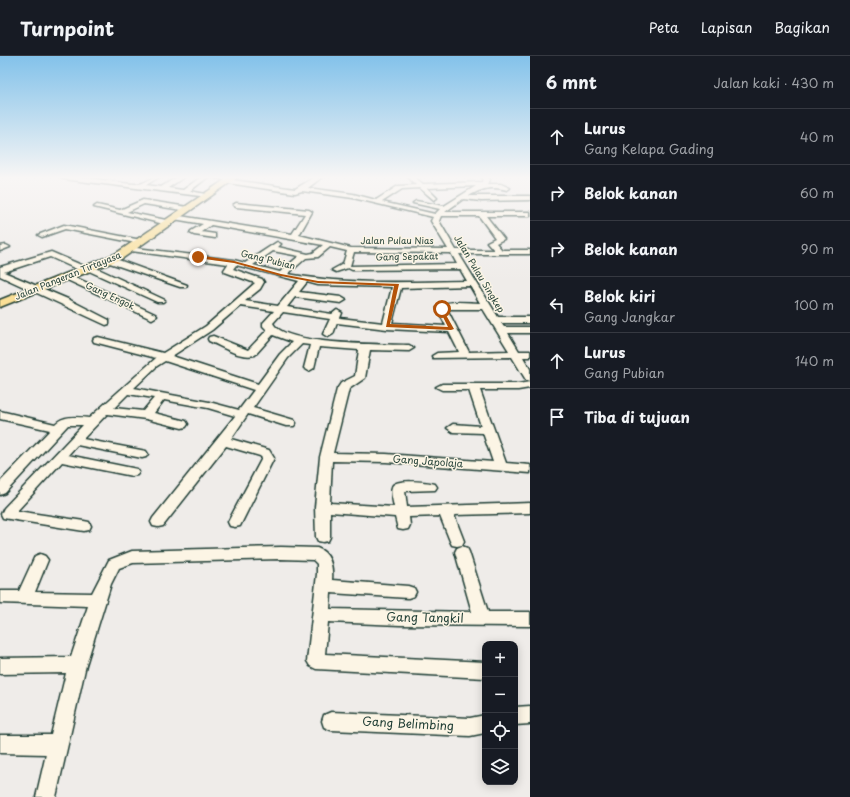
<!DOCTYPE html>
<html lang="id">
<meta charset="utf-8">
<style>
body{margin:0;font-family:"Playpen Sans",sans-serif;background:#20242c;color:#f1f3f6}
.controls{position:absolute;right:12px;bottom:12px;display:grid;overflow:hidden;border-radius:8px;box-shadow:0 2px 10px #0003}
.controls button{width:36px;height:36px;display:grid;place-items:center;padding:0;border:0;border-bottom:1px solid #363941;background:#171b24;color:#f1f3f6;font:20px sans-serif}
.stop{position:absolute;width:12px;height:12px;margin:-9px;border:3px solid #b45309;border-radius:50%;background:#fff}
.stop.end{background:#b45309;border-color:#fff;box-shadow:0 1px 4px #0008}
.list{margin:0;padding:0;list-style:none}
h2{display:flex;justify-content:space-between;align-items:center;height:52px;margin:0;padding:0 16px;font-size:17px}
h2 small{font-size:13px;font-weight:400;color:#9ea1a6}
.list li{display:grid;grid-template-columns:26px 1fr auto;gap:12px;align-items:center;box-sizing:border-box;height:56px;padding:0 16px;border-top:1px solid #363941}
.list b{display:block;font-size:15px;white-space:nowrap}
.list p{margin:0;font-size:13px;white-space:nowrap;color:#9ea1a6}
.list em{font-size:13px;font-style:normal;color:#9ea1a6}
.icon{flex:none;width:22px;height:22px;fill:none;stroke:currentColor;stroke-width:2;stroke-linecap:round;stroke-linejoin:round}
.map{position:relative;flex:none;width:530px;height:741px;overflow:hidden}
header{display:flex;align-items:center;gap:24px;box-sizing:border-box;height:56px;padding:0 20px;background:#171b24;border-bottom:1px solid #363941}
header strong{font-size:19px}
nav{display:flex;gap:22px;margin-inline-start:auto;font-size:14px}
main{display:flex}
aside{flex:1;background:#171b24}
.map>svg:first-child{display:block}
</style>
<header>
<strong>Turnpoint</strong>
<nav><a>Peta</a><a>Lapisan</a><a>Bagikan</a></nav>
</header>
<main>
<div class="map">
<svg width="530" height="741" viewBox="0 0 530 741">
<rect width="100%" height="100%" fill="#efece9"/>
<filter id="ink" filterUnits="userSpaceOnUse"><feTurbulence type="fractalNoise" baseFrequency=".025" numOctaves="2"/><feDisplacementMap in="SourceGraphic" scale="8" xChannelSelector="R" yChannelSelector="G"/><feConvolveMatrix kernelMatrix="1 2 1 2 8 2 1 2 1" color-interpolation-filters="sRGB"/></filter>
<g filter="url(#ink)">
<g fill="none" stroke-linecap="round" stroke-linejoin="round">
<defs>
<g id="minor">
<path d="M61 121C86 119 111 127 136 128 144 129 150 121 159 121L146 129 161 131 177 121H184L168 132 183 134 201 121H208L190 135 211 139 208 141 64 123Z"/>
<path d="M211 121H230L233 124 295 133 315 121H322L308 132 353 138 376 144 398 130 416 129 408 121H414L423 128 482 126 483 121H489L490 124 487 128H501L510 132 507 134C492 130 482 132 469 140H530V144L481 145 463 143 445 156H530V160H486L504 183 496 187 502 194H530V198H459L498 261H530V267H501L504 271H530V277H508L519 295H530V301H523L530 313V325L526 324 512 301 433 302 432 300 437 297 459 296 449 276 387 273 337 267 333 278 328 281 323 278 330 263 283 256 273 267C283 290 385 288 409 289L414 292 409 295 370 294 365 322 349 333 333 397 386 398 493 406 483 377 453 376 447 372 453 368 481 370 469 334H442L436 331 442 328H518L530 326V332L518 334H480L506 407 530 409V417L386 406 332 405 330 447 394 451C393 445 390 436 392 431 394 422 427 426 435 428L437 431 435 434 405 435 407 451 530 447V457L454 459 464 485 462 489 457 490 452 489 450 485 440 460 409 461 410 469 408 473 403 474 398 473 395 461 330 456V481L328 485 323 486 318 485 316 481 315 451 320 401 337 333 341 327 355 320 359 294 319 291 314 312 309 315 304 312 310 289 302 288 288 302 253 352 294 364 296 367 294 370H286L248 358 231 383 269 394 274 402 240 470 235 471 230 470 228 466 262 402 260 400 226 390 163 470 158 471 153 470 151 466 153 462 235 360 208 352 164 344 154 357 186 365 188 368 186 371 182 372 146 363 107 358 83 383 146 395 148 398 146 401 142 402 77 389 68 399 137 413 139 416 137 419 132 420 62 406 17 455 84 465 89 466 91 470 89 474 84 475 3 462 1 458 4 452 83 369H68L5 437 0 439V426L50 374 0 363V355L55 368C64 359 77 361 89 362L156 302 94 286 93 284 94 282 98 281 163 297 206 270 255 227 225 216 224 214 228 208 131 195H128V191L234 204 245 207 277 186 281 188 278 191 308 198 313 197 323 189 211 169 201 176 215 178V182L194 179 190 177 191 175 203 168 174 163V159L292 178 305 158 236 151 233 149 236 147 309 154 312 156 299 179 351 192 448 193 431 165 433 161 353 142 302 135 295 137 228 127 225 124ZM476 130 444 150 416 145 413 147 440 153 435 158 382 146 402 133 420 132 434 144 437 142 427 132ZM441 160H479L495 182 487 186 494 194H456L439 165ZM330 191 347 195 343 208 332 214 336 216 348 212 352 214 460 213 467 225C407 226 347 229 288 218L306 202 318 201ZM273 195 299 200 280 216 253 209ZM354 196 451 197 457 208 350 210ZM236 209 299 225 278 250 245 245 260 233 264 226 262 223 233 213ZM307 226 318 229 392 231 383 267 340 262 342 257 337 254 332 258 287 251 295 241 341 247 346 244 341 241 299 236ZM470 230 480 247C468 247 446 243 437 252L446 270 392 267 401 232ZM240 250 274 255 263 267V270L267 274 248 294 213 280 209 281 208 283 209 285C223 291 240 303 255 299L273 279 292 286 280 298 258 328 172 300 212 274ZM447 253H483L509 295 469 296ZM165 305 254 334 239 354 209 346 134 332 157 310ZM128 338 154 342 143 355 114 352Z"/>
<polygon points="143,144 188,151 191,153 188,155 144,148 127,156 171,165 171,169 168,169 94,151 97,149 120,154"/>
<polygon points="64,169 141,184 145,186 141,188 65,173 42,181 38,179"/>
<polygon points="6,189 10,191 0,195 0,190"/>
<polygon points="51,196 86,211 92,210 165,244 163,246 157,246 89,215 83,216 50,201 4,216 70,244 109,264 109,268 106,269 0,220 0,211"/>
<polygon points="107,202 113,202 187,229 186,231 180,231 107,206"/>
<polygon points="68,218 155,258 157,260 152,263 149,262 65,223 65,219"/>
<path d="M462 490 467 492 469 496 488 556H530V570L400 569 328 566 325 598 485 606V622L316 613 310 610 307 605 317 518V508L313 504 281 503 133 507 119 512 111 528 86 609 56 741H36L46 698 0 697V679H51L66 617 0 618V602L71 601 88 550 0 547V535H19L35 500 40 498 45 500 48 504 35 536 92 537 109 504 132 495 281 491 317 492C331 497 333 512 332 524L408 530 414 532 416 536 414 540 408 542 331 537 330 553 472 556 455 496 457 492Z"/>
<polygon points="530,650 530,668 515,669 515,651"/>
<polygon points="331,656 470,662 485,659 485,677 470,680 331,674 324,671 322,665 324,659"/>
</g>
<polygon id="major" points="229,121 238,121 123,202 0,251 0,244 115,198"/>
</defs>
<!-- minor casing -->
<use href="#minor" stroke="#1f3d34" stroke-width="3"/>
<!-- major casing -->
<use href="#major" stroke="#1f3d34" stroke-width="3"/>
<!-- minor -->
<use href="#minor" fill="#fcf5e5" fill-rule="evenodd"/>
<!-- major -->
<use href="#major" fill="#fadf96" fill-rule="evenodd"/>
</g>
</g>
<!-- sky -->
<linearGradient id="sky" x2="0" y2="1"><stop stop-color="#83c2ea"/><stop offset="0.54" stop-color="#f8f6f5"/><stop offset="1" stop-color="#f8f6f5" stop-opacity="0"/></linearGradient>
<rect width="530" height="225" fill="url(#sky)"/>
<!-- route -->
<polygon fill="#b45309" points="198,199 234,205 281,218 318,225 399,228 390,268 448,271 439,253 442,252 454,273 451,274 386,271 394,230 318,227 281,220 234,207 197,202"/>
<g text-anchor="middle" stroke-width="3" stroke-linejoin="round" paint-order="stroke">
<!-- far-street labels -->
<g font-size="9" fill="#1f3d34" stroke="#fcf5e5">
<text x="397" y="188">Jalan Pulau Nias</text>
<text transform="translate(407 201) rotate(-1)" y="3">Gang Sepakat</text>
<text transform="translate(268 204) rotate(14)" y="3">Gang Pubian</text>
<text transform="translate(479 218) rotate(59)" y="3">Jalan Pulau Singkep</text>
<text transform="translate(68 220) rotate(-22)" y="3">Jalan Pangeran Tirtayasa</text>
<text transform="translate(110 240) rotate(25)" y="3">Gang Engok</text>
</g>
<!-- street labels -->
<g font-size="10" fill="#1f3d34" stroke="#fcf5e5">
<text transform="translate(428 405) rotate(4)" y="4">Gang Japolaja</text>
</g>
<!-- near-street labels -->
<g font-size="12" fill="#1f3d34" stroke="#fcf5e5">
<text transform="translate(425 562) rotate(1)" y="4">Gang Tangkil</text>
<text transform="translate(408 668) rotate(3)" y="4">Gang Belimbing</text>
</g>
</g>
</svg>
<div class="controls">
<button>+</button>
<button>−</button>
<button><svg class="icon" aria-label="locate" viewBox="0 0 24 24"><circle cx="12" cy="12" r="6"/><path d="M12 2v4M12 18v4M2 12h4M18 12h4"/></svg></button>
<button><svg class="icon" aria-label="layers" viewBox="0 0 24 24"><path d="M12 4l9 5-9 5-9-5zM3 14l9 5 9-5"/></svg></button>
</div>
<div class="stop" style="left:442px;top:253px"></div>
<div class="stop end" style="left:198px;top:201px"></div>
</div>
<aside>
<h2>6 mnt<small>Jalan kaki · 430 m</small></h2>
<ul class="list">
<li><svg class="icon" aria-label="ahead" viewBox="0 0 24 24"><path d="M12 20V5M6 11l6-6 6 6"/></svg><div><b>Lurus</b><p>Gang Kelapa Gading</p></div><em>40 m</em></li>
<li><svg class="icon" aria-label="right" viewBox="0 0 24 24"><path d="M7 20v-9h11M14 6l5 5-5 5"/></svg><div><b>Belok kanan</b></div><em>60 m</em></li>
<li><svg class="icon" aria-label="right" viewBox="0 0 24 24"><path d="M7 20v-9h11M14 6l5 5-5 5"/></svg><div><b>Belok kanan</b></div><em>90 m</em></li>
<li><svg class="icon" aria-label="left" viewBox="0 0 24 24"><path d="M17 20v-9H6M10 6l-5 5 5 5"/></svg><div><b>Belok kiri</b><p>Gang Jangkar</p></div><em>100 m</em></li>
<li><svg class="icon" aria-label="ahead" viewBox="0 0 24 24"><path d="M12 20V5M6 11l6-6 6 6"/></svg><div><b>Lurus</b><p>Gang Pubian</p></div><em>140 m</em></li>
<li><svg class="icon" aria-label="arrive" viewBox="0 0 24 24"><path d="M6 21V4h12l-3 4 3 4H6"/></svg><div><b>Tiba di tujuan</b></div></li>
</ul>
</aside>
</main>
